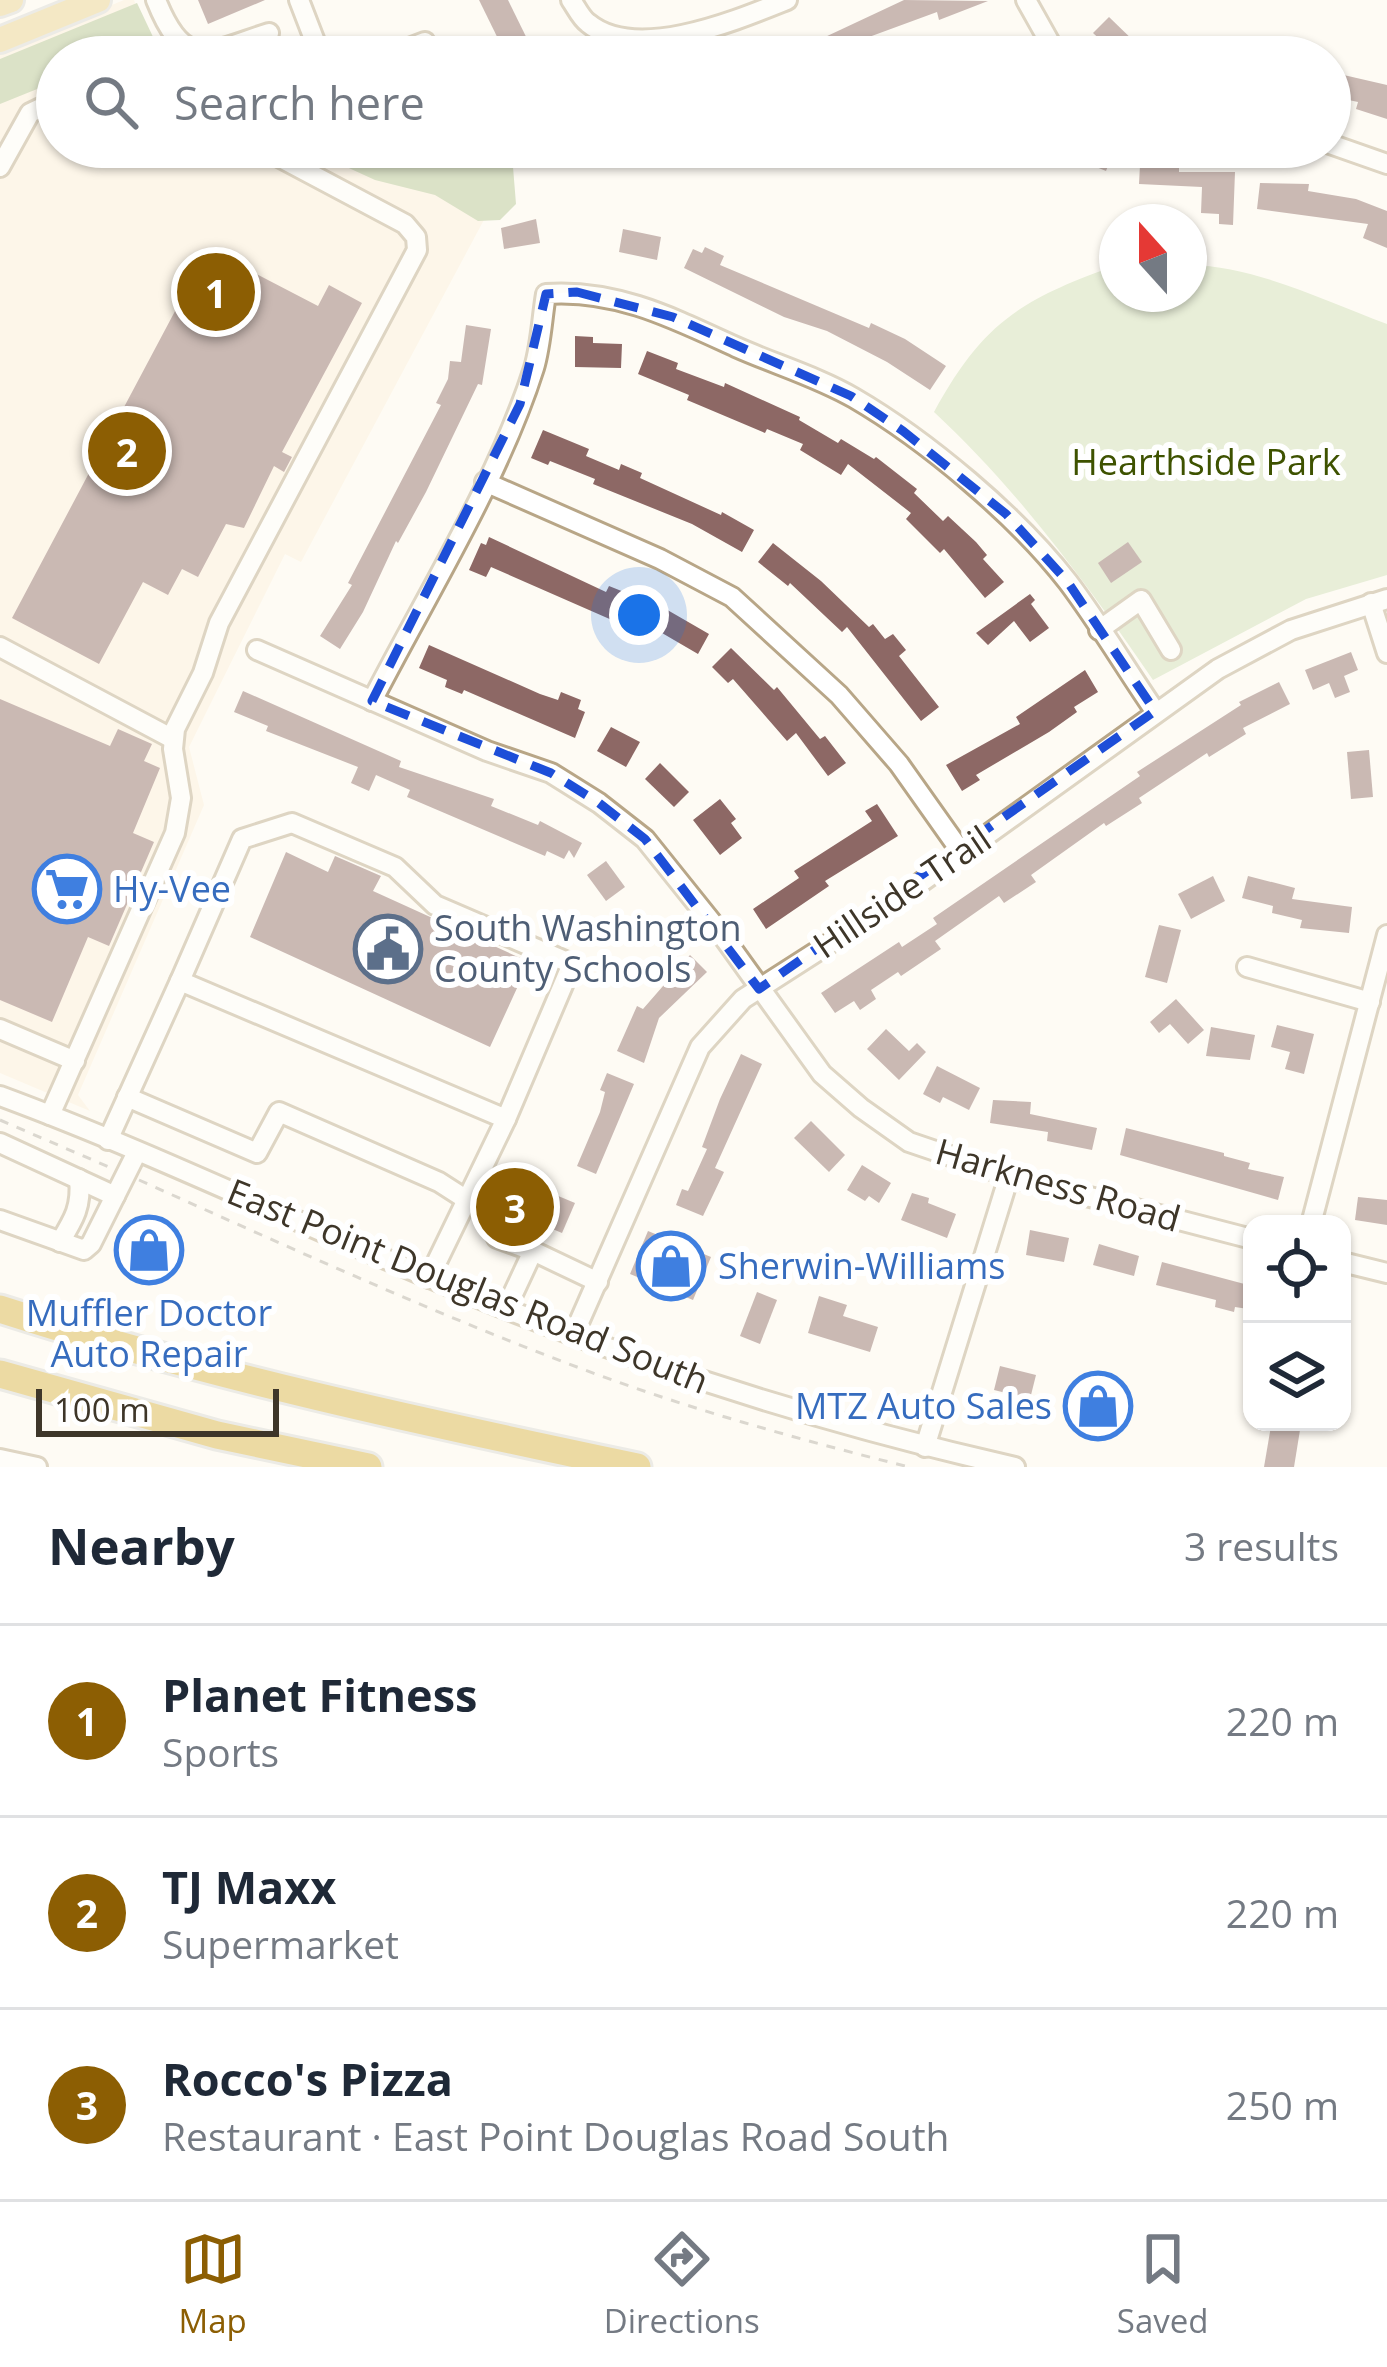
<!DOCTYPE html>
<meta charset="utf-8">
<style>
body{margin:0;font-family:"Open Sans",sans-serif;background:#f6f6f7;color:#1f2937}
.controls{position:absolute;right:36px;bottom:36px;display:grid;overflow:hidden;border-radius:24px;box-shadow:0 3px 9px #0004}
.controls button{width:108px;height:108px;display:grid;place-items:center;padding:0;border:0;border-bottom:3px solid #e0e1e3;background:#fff;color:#1f2937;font:60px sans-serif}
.compass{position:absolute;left:1099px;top:204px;width:108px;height:108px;border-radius:50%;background:#fff;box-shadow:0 3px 9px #0004;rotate:339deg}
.scale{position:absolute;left:36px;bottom:30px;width:243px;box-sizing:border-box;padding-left:12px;border:6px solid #3e3629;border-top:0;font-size:33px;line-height:42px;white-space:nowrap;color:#3e3629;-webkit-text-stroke:9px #fff;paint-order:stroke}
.you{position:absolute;left:639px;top:615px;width:42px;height:42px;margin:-30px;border:9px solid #fff;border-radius:50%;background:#1a73e8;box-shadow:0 0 0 18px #1a73e833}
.badge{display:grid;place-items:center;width:78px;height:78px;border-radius:50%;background:#8c5e03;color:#fff;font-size:39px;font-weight:700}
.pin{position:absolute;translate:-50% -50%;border:6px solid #fff;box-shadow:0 3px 12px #0006}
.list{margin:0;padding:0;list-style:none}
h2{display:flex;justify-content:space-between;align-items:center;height:156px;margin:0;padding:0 48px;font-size:51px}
h2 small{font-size:39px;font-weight:400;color:#747a83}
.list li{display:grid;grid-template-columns:78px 1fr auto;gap:36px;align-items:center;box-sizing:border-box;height:192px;padding:0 48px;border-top:3px solid #e0e1e3}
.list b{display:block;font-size:45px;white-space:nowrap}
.list p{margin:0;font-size:39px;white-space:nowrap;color:#747a83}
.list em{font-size:39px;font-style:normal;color:#747a83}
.icon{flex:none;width:66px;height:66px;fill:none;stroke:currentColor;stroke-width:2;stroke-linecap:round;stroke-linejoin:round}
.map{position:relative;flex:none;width:1387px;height:1467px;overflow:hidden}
.search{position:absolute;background:#fff;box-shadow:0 3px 9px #0004;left:36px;right:36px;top:36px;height:132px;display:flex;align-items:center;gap:30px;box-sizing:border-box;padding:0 42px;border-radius:66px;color:#747a83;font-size:45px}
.sheet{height:732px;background:#fff}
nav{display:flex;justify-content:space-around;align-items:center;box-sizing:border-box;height:168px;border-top:3px solid #e0e1e3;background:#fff;font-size:33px;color:#747a83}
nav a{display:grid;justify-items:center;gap:6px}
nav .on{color:#8c5e03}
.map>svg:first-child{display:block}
</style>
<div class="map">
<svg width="1387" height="1467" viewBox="0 0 1387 1467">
<rect width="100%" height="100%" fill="#fefbf4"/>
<!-- commercial -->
<polygon fill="#fdefdb" points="124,0 134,0 154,52 57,57 57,147 345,147 486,216 301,562 285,554 189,747 204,805 78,1095 90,1111 0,1073 0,51"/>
<!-- green -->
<path fill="#ceddb5" d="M1117 265V294H1189V265C1256 266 1325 301 1387 324V575L1306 599 1153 680C1088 585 1018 490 934 412 983 322 1022 299 1117 265Z"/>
<!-- forest -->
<g fill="#b1c391">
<polygon points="137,3 154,39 170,57 57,57 57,81 0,104 0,59"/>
<polygon points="303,147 361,147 425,163 476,148 496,147 513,167 516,204 500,220 478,221 435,195 375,180"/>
</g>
<!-- building -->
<g fill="#8d6865">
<polygon points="198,0 265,0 208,24"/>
<polygon points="479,0 508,0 536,57 507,57"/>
<polygon points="904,0 988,1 939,20 937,12 869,37 872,43 835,57 761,57 805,38 808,45"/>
<polygon points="1109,17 1140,47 1130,57 1119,57 1093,33"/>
<polygon points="1335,73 1387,85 1387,119 1356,109 1358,102 1330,96"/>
<polygon points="1047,147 1105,147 1114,151 1106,171"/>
<polygon points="1140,165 1179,167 1179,172 1235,172 1233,225 1219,224 1219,214 1201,213 1202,187 1139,184"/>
<polygon points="1260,183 1309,184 1308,191 1356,199 1387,211 1387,248 1363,238 1368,224 1257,209"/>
<polygon points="536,219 540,243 504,249 501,228"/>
<polygon points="623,229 661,237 657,260 619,252"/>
<polygon points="705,247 724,256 720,265 869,328 871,323 905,339 946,366 930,390 887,362 827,331 784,317 684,268 693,249 702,253"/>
<polygon points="208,249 318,306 329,285 362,303 282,452 292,457 284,472 274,466 244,528 226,524 198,577 182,569 168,595 143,582 99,664 12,618"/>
<polygon points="466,325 491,329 482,385 478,384 426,492 398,543 396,541 363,612 340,649 320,636 352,585 348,583 441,405 436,403 448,379 450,361 461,362"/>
<polygon points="575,336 593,337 593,343 622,344 621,368 575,367"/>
<polygon points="647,351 678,363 676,369 724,387 725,383 800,417 799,420 838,443 841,439 874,459 876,457 917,489 914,493 943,521 948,516 976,542 987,555 983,559 1004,582 985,598 944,549 940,553 906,519 911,513 848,464 841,475 800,450 803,444 767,429 765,433 687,400 689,395 638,374"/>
<polygon points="543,430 589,449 586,456 619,470 621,464 642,473 640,478 721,515 722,512 754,530 742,552 692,524 593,484 595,479 550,461 548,465 531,458"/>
<polygon points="489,537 606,592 609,586 664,608 709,634 698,654 638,619 636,623 624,618 621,624 491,567 486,577 469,570 481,543 486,545"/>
<polygon points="1128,542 1142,562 1111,583 1098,563"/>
<polygon points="773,543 821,581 869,627 873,624 885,639 893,634 906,650 899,656 939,707 921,721 847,627 842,632 790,583 788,586 758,562"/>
<polygon points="1030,594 1035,600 1031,604 1049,628 1030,642 1014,621 988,645 976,633"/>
<polygon points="429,645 540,694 558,700 561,692 581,700 578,709 585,712 575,738 464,690 462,694 445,687 447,680 419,668"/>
<polygon points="731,648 774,690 777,687 820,739 825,736 846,763 828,776 796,733 787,741 733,679 728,683 712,667"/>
<polygon points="1351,652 1358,670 1344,676 1350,692 1335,698 1329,683 1313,690 1305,670"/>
<polygon points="1085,670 1098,692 1074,707 1077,712 1049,732 976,775 980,780 962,791 946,765 1020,724 1016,717"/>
<polygon points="1279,682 1290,704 1243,728 1246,734 1209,757 1207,753 1139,798 1142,803 1106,826 1104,823 1031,875 1036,882 1004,903 999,896 935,941 941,949 901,976 898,972 871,990 876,999 860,1010 854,1001 835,1013 821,993 899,942 902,947 937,924 933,918 1140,776 1137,772 1241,705 1239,702"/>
<polygon points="243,691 401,761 399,767 494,799 491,806 538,825 540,821 582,843 574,858 569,850 564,859 547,851 545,856 407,797 410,790 376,775 369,791 351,783 358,767 266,731 268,726 234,712"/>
<polygon points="0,699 110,746 118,729 152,744 144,761 160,768 133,833 154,842 109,946 88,937 52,1022 0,1000"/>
<polygon points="611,727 640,742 626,767 597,751"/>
<polygon points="1369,750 1373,797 1351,799 1347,752"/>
<polygon points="660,763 689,792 674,807 645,779"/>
<polygon points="720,799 736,819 731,823 742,838 720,855 693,820"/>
<polygon points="877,804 898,836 825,881 829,886 766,929 753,909 799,878 794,871 872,821 865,811"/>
<polygon points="286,852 328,872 335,856 381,876 373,891 529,962 490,1047 250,937"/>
<polygon points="606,861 625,887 606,901 587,875"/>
<polygon points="1213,876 1225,901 1191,919 1178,894"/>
<polygon points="1248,876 1295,888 1292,899 1352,907 1349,933 1300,928 1302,920 1272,913 1273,906 1242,898"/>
<polygon points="1159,925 1181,930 1167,983 1145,977"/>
<polygon points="690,955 707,972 659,1018 644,1063 617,1051 637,1006 643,1009"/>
<polygon points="1176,999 1204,1030 1188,1044 1170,1024 1159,1033 1150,1022"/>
<polygon points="1277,1025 1314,1034 1304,1074 1285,1069 1290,1052 1271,1047"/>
<polygon points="1211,1027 1255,1035 1250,1060 1206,1056"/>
<polygon points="886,1029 909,1051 917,1043 926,1052 899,1080 867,1049"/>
<polygon points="741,1054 762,1064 715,1168 724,1172 703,1216 676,1205 682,1189 688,1191 707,1149 702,1147 720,1099"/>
<polygon points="937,1066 980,1088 969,1110 943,1097 940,1103 923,1094"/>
<polygon points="607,1073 634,1084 596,1174 577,1166 600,1112 605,1092 600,1090"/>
<polygon points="993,1100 1031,1102 1030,1114 1097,1128 1092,1150 1047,1141 1048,1132 990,1123"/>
<polygon points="811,1121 845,1155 829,1172 794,1138"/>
<polygon points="1126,1128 1224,1153 1224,1156 1250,1163 1248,1169 1284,1177 1278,1200 1120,1155"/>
<polygon points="862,1165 891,1183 879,1203 869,1196 865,1201 847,1190"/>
<polygon points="503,1173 575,1203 562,1233 491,1203"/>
<polygon points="912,1193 929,1198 928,1203 956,1214 947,1238 901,1220"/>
<polygon points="1358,1197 1387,1200 1387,1225 1355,1220"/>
<polygon points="132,1223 181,1244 167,1277 118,1256"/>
<polygon points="1030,1230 1069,1238 1064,1262 1026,1255"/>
<polygon points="648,1231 711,1257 693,1300 630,1274"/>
<polygon points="1099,1244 1139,1256 1134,1276 1093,1265"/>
<polygon points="1162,1262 1252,1286 1248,1309 1235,1307 1234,1312 1215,1307 1216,1300 1156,1285"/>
<polygon points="757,1292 777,1300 760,1344 740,1336"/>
<polygon points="819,1296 847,1305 843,1316 878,1327 870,1352 808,1333"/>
<polygon points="1000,1366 1036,1375 1030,1399 994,1390"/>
<polygon points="1081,1388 1122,1396 1114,1425 1074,1417"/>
<polygon points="1271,1426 1300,1430 1294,1467 1264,1467"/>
</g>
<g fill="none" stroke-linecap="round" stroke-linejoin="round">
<defs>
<g id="minor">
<path d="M156 0C185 73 209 52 269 33"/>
<polyline points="299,0 321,57"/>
<path d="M571 0C576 7 581 18 588 23 636 63 737 20 787 0"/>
<polyline points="1026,0 1058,57"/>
<polyline points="386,57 425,42 432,57"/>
<polyline points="1330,144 1387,164"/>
<polyline points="0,167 30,113 57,100"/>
<polyline points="485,482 660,559 732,597 839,695 899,764 962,853"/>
<polyline points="1371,603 1387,653"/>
<polyline points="1099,630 1141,600 1171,650"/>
<polyline points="0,647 173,739"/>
<polyline points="257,650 487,751 551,773 599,803 645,839 722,935 822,1074 861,1108 909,1142 1009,1176 1252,1239"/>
<path d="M372 701C426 596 499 479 534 368 541 345 542 318 546 294 616 289 673 318 736 347 774 364 818 377 854 398 926 440 1017 516 1068 582 1099 623 1126 669 1155 711"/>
<polyline points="1247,967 1370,1002"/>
<polyline points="180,981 242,839 292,823 395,867 435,905 572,964 506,1119"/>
<polyline points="0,1029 75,1061"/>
<path d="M0 1096C165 1157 323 1236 486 1301 658 1371 834 1426 1015 1467"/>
<polyline points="127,1097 257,1153 279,1112 439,1182 467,1200"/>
<polyline points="50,1115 175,833 181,798 173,749 175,729 203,673 219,623 417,250 416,237 405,224 260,147"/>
<polyline points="108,1140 180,981 506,1119 429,1278"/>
<polyline points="0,1143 115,1196"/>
<polyline points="0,1220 84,1250 91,1244 137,1152"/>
<polyline points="1311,1224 1387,935"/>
<polyline points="497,1238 533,1251"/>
<path d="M60 1242C74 1219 82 1206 79 1179"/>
<polyline points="1342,1262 1387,1273"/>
<polyline points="506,1309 533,1251 598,1282"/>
<polyline points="573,1336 700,1047 743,999 891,904 1218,669 1291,630 1387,599"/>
<polyline points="925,1447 1009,1176"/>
<polyline points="0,1459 37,1467"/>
</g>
<g id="major">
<polyline points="0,4 11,0"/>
<polyline points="0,40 98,0"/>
</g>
<g id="highway">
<path d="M0 1309C208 1376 423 1422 637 1467"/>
<polyline points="0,1374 217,1435 368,1467"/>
</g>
</defs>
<!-- minor casing -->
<use href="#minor" stroke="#b8a687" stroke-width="24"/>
<!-- major casing -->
<use href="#major" stroke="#d8d7d4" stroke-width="30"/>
<!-- highway casing -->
<use href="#highway" stroke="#d8d7d4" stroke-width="33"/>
<!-- path -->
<g stroke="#b1aca2" stroke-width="3" stroke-dasharray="9 9" stroke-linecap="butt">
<polyline points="0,1120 109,1167"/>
<path d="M139 1180C284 1245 428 1311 577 1367 685 1408 797 1439 909 1467"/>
</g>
<!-- minor -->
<use href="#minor" stroke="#fff" stroke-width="18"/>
<!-- major -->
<use href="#major" stroke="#e8d18c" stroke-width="24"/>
<!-- highway -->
<use href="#highway" stroke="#d8b240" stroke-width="27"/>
</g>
<!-- marked area -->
<path d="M0 0H1387V1467H0ZM577 292 673 317 851 396 903 431 1006 514 1067 581 1155 711 759 989 645 839 599 803 551 773 372 701 520 404 546 294Z" fill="#fefbf4" fill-opacity=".55" fill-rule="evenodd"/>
<path fill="none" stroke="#1d4ed8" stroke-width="9" stroke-dasharray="24 15" stroke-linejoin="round" d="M577 292 673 317 851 396 903 431 1006 514 1067 581 1155 711 759 989 645 839 599 803 551 773 372 701 520 404 546 294Z"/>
<!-- icons -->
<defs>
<symbol id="supermarket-ring" viewBox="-11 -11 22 22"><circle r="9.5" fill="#fff" stroke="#3f7fe0" stroke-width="1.5"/><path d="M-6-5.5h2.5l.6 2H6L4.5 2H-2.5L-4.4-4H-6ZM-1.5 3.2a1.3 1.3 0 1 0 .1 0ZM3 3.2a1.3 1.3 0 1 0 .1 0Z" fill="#3f7fe0"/></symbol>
<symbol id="civic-ring" viewBox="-11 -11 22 22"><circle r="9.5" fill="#fff" stroke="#5c6f8a" stroke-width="1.5"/><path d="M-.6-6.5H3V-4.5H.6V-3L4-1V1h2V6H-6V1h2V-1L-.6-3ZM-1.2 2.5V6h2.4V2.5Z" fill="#5c6f8a"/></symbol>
<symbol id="shop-ring" viewBox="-11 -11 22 22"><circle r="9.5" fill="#fff" stroke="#3f7fe0" stroke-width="1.5"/><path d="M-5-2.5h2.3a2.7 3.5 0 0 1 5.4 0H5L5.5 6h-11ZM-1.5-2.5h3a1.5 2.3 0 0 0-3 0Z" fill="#3f7fe0"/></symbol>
</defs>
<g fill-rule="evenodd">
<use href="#supermarket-ring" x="29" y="851" width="76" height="76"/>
<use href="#civic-ring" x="350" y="911" width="76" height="76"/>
<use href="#shop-ring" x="111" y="1212" width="76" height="76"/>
<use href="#shop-ring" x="633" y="1228" width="76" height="76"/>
<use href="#shop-ring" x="1060" y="1368" width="76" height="76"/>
</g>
<g text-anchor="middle" stroke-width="12" stroke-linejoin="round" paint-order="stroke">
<!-- park labels -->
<g font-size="36" fill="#3e5200" stroke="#fff">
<text x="1206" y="475">Hearthside Park</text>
</g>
<!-- shop labels -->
<g font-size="36" fill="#366cbe" stroke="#fff" text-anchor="start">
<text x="113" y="902">Hy-Vee</text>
<text x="718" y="1279">Sherwin-Williams</text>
<text x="149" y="1326" text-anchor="middle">Muffler Doctor<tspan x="149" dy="41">Auto Repair</tspan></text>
<text x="1052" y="1419" text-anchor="end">MTZ Auto Sales</text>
</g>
<!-- street labels -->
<g font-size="36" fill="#3e3629" stroke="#fff">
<text transform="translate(902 892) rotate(-34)" y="13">Hillside Trail</text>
<text transform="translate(1058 1185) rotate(16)" y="13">Harkness Road</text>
<text transform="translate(468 1286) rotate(22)" y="13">East Point Douglas Road South</text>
</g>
<!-- service labels -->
<g font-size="36" fill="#4e5e75" stroke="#fff" text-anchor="start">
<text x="434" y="941">South Washington<tspan x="434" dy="41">County Schools</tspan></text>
</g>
</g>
</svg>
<div class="controls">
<button><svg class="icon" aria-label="locate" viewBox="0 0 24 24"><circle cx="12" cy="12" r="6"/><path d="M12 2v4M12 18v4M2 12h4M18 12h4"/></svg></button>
<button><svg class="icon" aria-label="layers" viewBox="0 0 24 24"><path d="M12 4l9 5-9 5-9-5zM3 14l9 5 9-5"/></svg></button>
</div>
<svg class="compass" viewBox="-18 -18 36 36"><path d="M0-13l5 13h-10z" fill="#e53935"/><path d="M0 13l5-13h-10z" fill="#747a83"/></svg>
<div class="scale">100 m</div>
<div class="you"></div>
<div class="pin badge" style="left:216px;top:292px">1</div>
<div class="pin badge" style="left:127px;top:451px">2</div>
<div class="pin badge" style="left:515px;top:1207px">3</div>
<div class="search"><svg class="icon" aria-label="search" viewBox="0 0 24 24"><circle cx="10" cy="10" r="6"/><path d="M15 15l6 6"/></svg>Search here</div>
</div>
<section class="sheet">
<h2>Nearby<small>3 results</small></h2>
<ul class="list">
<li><span class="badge">1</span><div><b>Planet Fitness</b><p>Sports</p></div><em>220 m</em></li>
<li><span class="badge">2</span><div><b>TJ Maxx</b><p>Supermarket</p></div><em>220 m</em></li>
<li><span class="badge">3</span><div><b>Rocco's Pizza</b><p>Restaurant · East Point Douglas Road South</p></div><em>250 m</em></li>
</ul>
</section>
<nav>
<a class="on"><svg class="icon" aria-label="map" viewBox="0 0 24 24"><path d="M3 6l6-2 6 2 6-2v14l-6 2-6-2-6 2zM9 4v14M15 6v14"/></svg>Map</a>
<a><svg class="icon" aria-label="directions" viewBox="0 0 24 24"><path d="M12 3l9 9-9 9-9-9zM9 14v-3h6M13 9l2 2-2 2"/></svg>Directions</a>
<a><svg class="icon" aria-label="saved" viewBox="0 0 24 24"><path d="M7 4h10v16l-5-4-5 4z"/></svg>Saved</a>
</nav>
